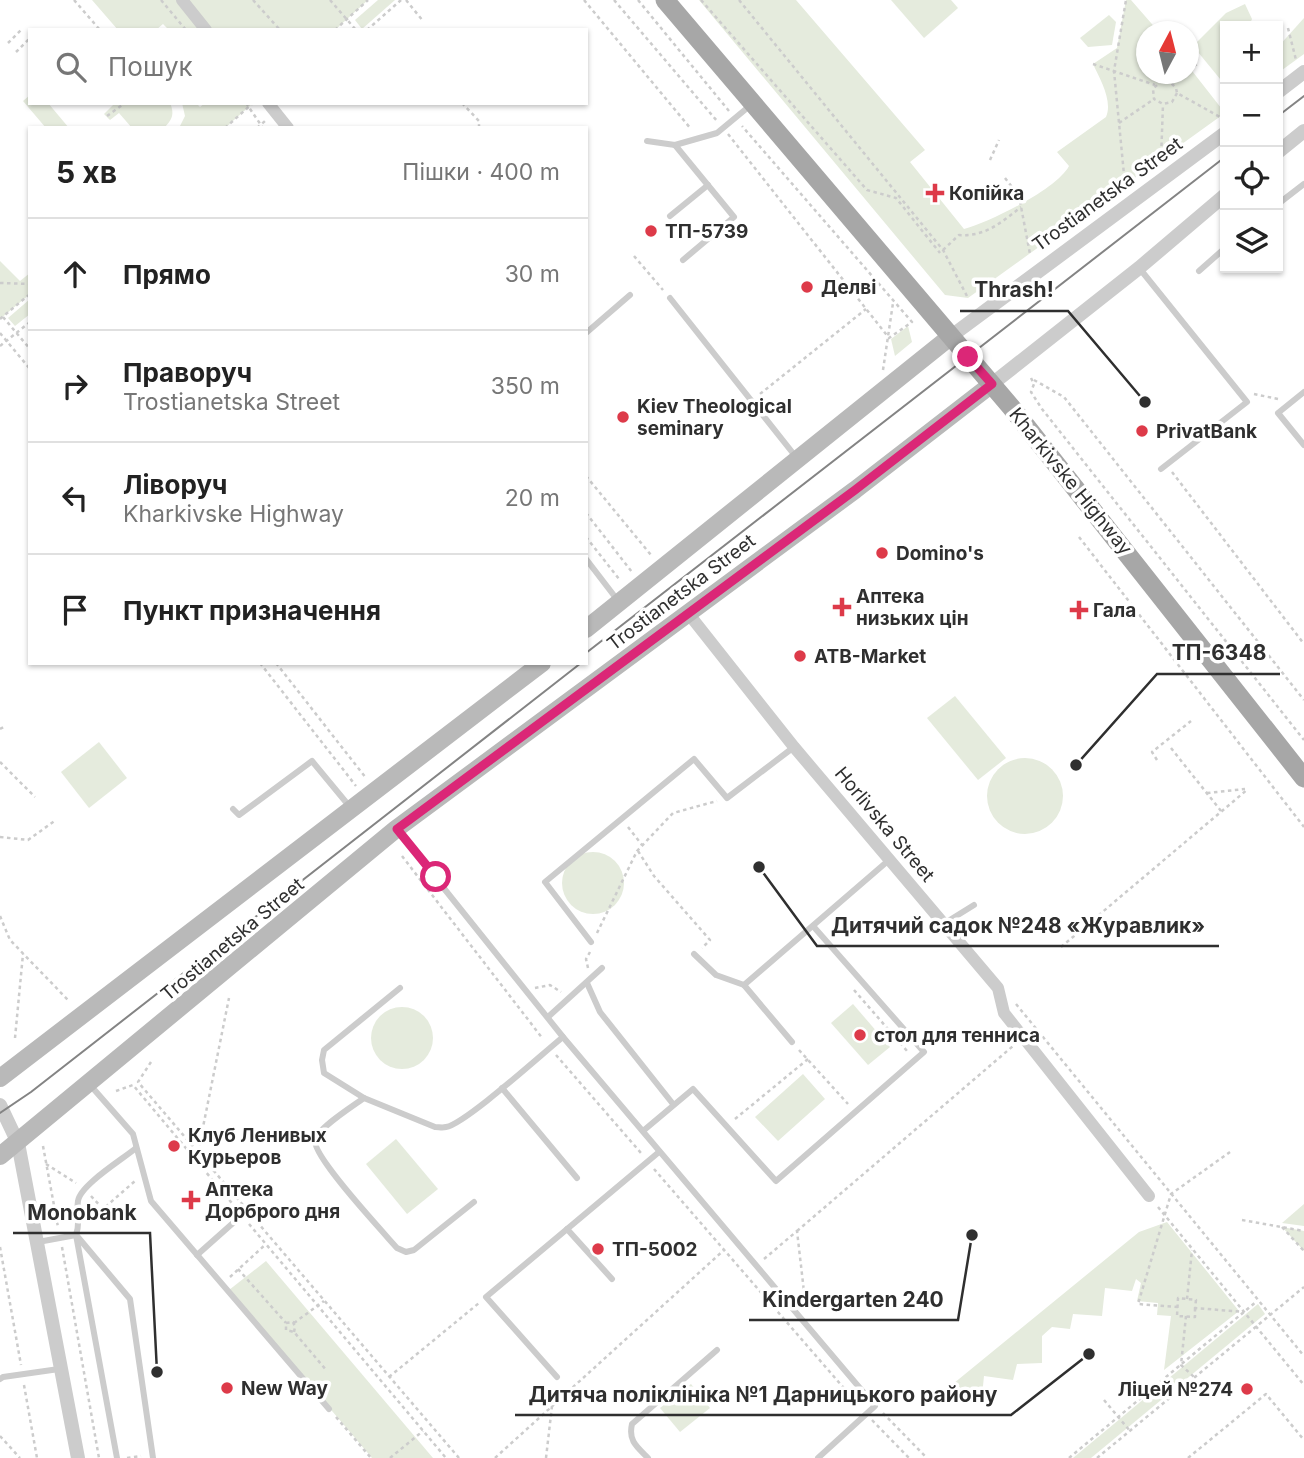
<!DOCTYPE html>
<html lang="uk">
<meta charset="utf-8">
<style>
body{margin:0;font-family:Inter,sans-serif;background:#f2f2f2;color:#222}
.controls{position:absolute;right:21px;top:21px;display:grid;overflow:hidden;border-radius:0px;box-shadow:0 2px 5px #0004}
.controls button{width:63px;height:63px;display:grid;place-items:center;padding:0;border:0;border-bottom:2px solid #e0e0e0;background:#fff;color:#222;font:35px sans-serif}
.compass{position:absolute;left:1136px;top:21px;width:63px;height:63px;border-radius:50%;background:#fff;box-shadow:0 2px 5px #0004;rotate:7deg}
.stop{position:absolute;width:21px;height:21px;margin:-16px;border:5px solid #db2777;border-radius:50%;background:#fff}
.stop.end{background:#db2777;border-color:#fff;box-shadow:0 2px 7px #0008}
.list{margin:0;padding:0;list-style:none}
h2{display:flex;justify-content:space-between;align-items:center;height:91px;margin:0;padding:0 28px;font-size:30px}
h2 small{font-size:23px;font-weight:400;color:#767676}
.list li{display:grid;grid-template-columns:46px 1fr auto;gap:21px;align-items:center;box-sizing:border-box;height:112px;padding:0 28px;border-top:2px solid #e0e0e0}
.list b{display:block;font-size:26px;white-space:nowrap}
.list p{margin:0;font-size:23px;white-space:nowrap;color:#767676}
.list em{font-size:23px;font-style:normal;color:#767676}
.icon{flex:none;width:38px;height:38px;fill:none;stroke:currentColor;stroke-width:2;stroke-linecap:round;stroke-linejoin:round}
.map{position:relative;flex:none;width:1304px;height:1458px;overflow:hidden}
.search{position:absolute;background:#fff;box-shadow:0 2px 5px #0004;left:28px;top:28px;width:560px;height:77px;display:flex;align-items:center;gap:18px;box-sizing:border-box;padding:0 24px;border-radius:0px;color:#767676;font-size:26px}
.panel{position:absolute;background:#fff;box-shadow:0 2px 5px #0004;left:28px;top:126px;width:560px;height:539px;border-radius:0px}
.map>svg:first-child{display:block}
</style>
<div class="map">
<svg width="1304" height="1458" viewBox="0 0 1304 1458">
<rect width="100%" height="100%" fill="#fff"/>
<!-- green -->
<g fill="#e5ebdd">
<polygon points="92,0 368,0 335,30 169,30 163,24 156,30 118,30"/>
<polygon points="378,0 395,0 362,29 355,20"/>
<path d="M699 0H796L925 150 910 162 964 229C990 222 1057 189 1069 166L1057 152 1106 117C1113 101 1100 79 1093 64L1117 48 1126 0H1131L1158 31 1146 32V74H1188L1189 67 1225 113 968 298 945 295Z"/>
<polygon points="891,0 951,0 958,8 924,38"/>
<polygon points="1245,4 1252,19 1249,26 1225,26 1225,85 1193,46 1226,13"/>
<polygon points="1109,15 1116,22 1112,45 1088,47 1080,38"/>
<polygon points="1304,18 1304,54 1278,73 1278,47"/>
<polygon points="30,95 30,103 48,103 69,128 46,128 23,101"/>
<path d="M115 103H170C175 114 172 120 164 128H132L119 113 110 120 104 114Z"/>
<polygon points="182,103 196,103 200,107 205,103 253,103 225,128 179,128 185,116"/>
<polygon points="0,261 20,281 30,273 30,294 0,319"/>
<polygon points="30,299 30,314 15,326 8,318"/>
<polygon points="908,326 912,342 895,356 891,339"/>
<polygon points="955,696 1006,758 978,780 927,718"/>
<polygon points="99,742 127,778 89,808 61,772"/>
<circle cx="1025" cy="796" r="38"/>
<circle cx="593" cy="883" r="31"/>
<polygon points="853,1004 890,1047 868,1065 831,1023"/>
<circle cx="402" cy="1038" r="31"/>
<polygon points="803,1074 825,1099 778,1141 755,1117"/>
<polygon points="396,1139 438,1189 407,1214 366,1164"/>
<polygon points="1304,1204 1304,1226 1282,1223"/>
<polygon points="1167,1222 1239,1311 1164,1370 1171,1316 1157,1315 1158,1303 1137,1301 1141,1283 1136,1279 1132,1291 1105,1288 1102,1316 1073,1314 1070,1329 1052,1327 1042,1336 1042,1363 1017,1364 1013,1380 984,1376 982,1396 937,1397 1139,1232"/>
<polygon points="1282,1227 1304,1231 1304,1251"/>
<polygon points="266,1261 433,1458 372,1458 229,1290"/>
<polygon points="1258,1304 1265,1314 1091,1458 1073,1458"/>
<polygon points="691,1384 710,1408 680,1432 660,1408"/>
</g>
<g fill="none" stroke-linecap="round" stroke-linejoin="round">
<!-- path -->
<g stroke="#ccc" stroke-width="2.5" stroke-dasharray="3.5 3.5" stroke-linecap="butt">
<polyline points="74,0 100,30"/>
<polyline points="161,0 186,30"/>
<polyline points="253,0 280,30"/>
<polyline points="330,0 356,30"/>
<polyline points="406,0 423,21"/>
<polyline points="584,0 691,129"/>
<polyline points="614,0 717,121"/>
<polyline points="638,0 729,111"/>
<polyline points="701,0 867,190 896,198 940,253"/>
<polyline points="739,0 943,250 968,298"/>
<polyline points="1288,28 1296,60"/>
<polyline points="335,30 368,0"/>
<polyline points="367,30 401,0"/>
<polyline points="8,43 21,30"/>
<polyline points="16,52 29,39"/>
<polyline points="1093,64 1155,85"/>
<polyline points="1188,70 1197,64"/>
<polyline points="1173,82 1184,74"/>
<polyline points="1177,93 1172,102 1163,104 1154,99 1153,89 1161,81 1169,81 1176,88 1177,93 1220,117"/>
<polyline points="246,103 263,128"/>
<polyline points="462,103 479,121 479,128"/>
<polyline points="107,116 125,103"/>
<polyline points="1119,123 1154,99"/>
<polyline points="225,128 253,103"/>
<polyline points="257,128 265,121"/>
<polyline points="728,134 889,338 912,322 742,126"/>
<polyline points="990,160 999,140"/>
<polyline points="1161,160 1163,104"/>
<polyline points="1005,178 1019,196 1030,254"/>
<polyline points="1125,185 1114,71 1126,0"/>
<path d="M943 250 959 235C985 237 1002 222 1021 207"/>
<polyline points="634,256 663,290"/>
<polyline points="0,283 30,284"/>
<polyline points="3,317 30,349"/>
<polyline points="0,319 30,294"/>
<polyline points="0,333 30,369"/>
<polyline points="0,346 30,322"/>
<polyline points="883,370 893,303"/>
<polyline points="1031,378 1034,384 1031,392 1042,409 1304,740"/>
<polyline points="1034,380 1064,397 1304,700"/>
<polyline points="760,394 866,309"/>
<polyline points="1254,394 1278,399"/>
<polyline points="1172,472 1304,644"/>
<polyline points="586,476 651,555"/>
<polyline points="586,513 632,572"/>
<polyline points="586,537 619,579"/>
<polyline points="1079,537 1304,827"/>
<polyline points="260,663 356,786"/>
<polyline points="276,663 366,778"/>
<polyline points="0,729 4,727"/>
<polyline points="1171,748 1221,811"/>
<polyline points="1157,760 1152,752 1191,721"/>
<polyline points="0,762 35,797"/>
<polyline points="1207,793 1245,789"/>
<polyline points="628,827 642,845"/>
<polyline points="0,837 28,840 56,820"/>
<polyline points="638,851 654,876 710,940 702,948"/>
<polyline points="402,856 543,1039"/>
<polyline points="0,916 10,940 68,1000"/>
<polyline points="597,933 637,851 673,813 717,801"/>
<polyline points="1061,947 1248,789"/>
<polyline points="588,968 586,959 590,952"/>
<polyline points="535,988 550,985 561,992"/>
<polyline points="854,990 908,1052"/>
<polyline points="1016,1004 1304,1356"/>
<polyline points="15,1038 23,954"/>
<polyline points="799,1050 848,1104"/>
<polyline points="556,1055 641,1153"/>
<polyline points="151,1062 138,1082 243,1205"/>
<polyline points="116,1091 133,1085 236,1208"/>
<polyline points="735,1119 808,1059"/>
<polyline points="43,1146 58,1227"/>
<polyline points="198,1152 229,998"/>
<polyline points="46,1164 76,1183"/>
<polyline points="654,1169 849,1394"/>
<polyline points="91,1196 103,1209 135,1181"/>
<polyline points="1158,1207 1304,1385"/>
<polyline points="252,1216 459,1458"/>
<polyline points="1242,1220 1304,1231"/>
<polyline points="249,1224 446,1458"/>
<polyline points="1282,1227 1304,1251"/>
<polyline points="797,1231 1013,1046"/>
<polyline points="0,1247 21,1365"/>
<polyline points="62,1247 99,1458"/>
<polyline points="764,1259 797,1231 806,1309"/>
<polyline points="238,1269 286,1323"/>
<polyline points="230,1277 266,1244"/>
<polyline points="1187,1299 1192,1250"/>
<polyline points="1178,1307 1138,1304 1171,1194 1230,1152"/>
<polyline points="1195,1308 1195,1317 1177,1316 1178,1298 1196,1300 1195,1308 1244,1312"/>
<polyline points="1186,1316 1181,1365 1194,1377"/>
<polyline points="294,1323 324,1301"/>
<polyline points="294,1332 295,1327 293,1322 286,1323 286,1330 294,1332 327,1371"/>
<polyline points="389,1377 479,1303"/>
<polyline points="24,1385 37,1458"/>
<polyline points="1104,1400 1130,1431"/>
<polyline points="883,1413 927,1458"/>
<polyline points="336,1417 371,1458"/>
<polyline points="872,1420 909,1458"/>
<polyline points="0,1436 20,1458"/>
<polyline points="127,1458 141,1456"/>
<polyline points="390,1458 423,1431"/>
<polyline points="495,1458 724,1250"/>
<polyline points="546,1458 552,1406"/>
<polyline points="1069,1458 1257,1301"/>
<polyline points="1097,1458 1304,1287"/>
<polyline points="1188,1458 1266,1394 1304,1440"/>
</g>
<!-- service -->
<g stroke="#ccc" stroke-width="6">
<polyline points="647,141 675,145"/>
<polyline points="1278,204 1304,184"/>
<polyline points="670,216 708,185"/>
<polyline points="683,260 734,217 675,145 717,133 752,104"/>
<polyline points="1140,269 1247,402 1161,469"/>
<polyline points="1199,271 1225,248"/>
<polyline points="670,298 796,457"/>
<polyline points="586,333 630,295"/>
<polyline points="1304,392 1278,413 1304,445"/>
<polyline points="586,559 619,602"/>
<polyline points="233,809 239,815 312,761 350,807"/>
<polyline points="398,831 563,1037 875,1406 818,1458"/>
<polyline points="945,923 974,905"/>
<polyline points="591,942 545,882 694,759 727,798 794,747"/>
<polyline points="694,954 716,975 744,985 792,1042"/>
<polyline points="587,983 600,1012 673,1104"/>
<polyline points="744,985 889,860"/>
<polyline points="548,1017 602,968"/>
<polyline points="91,1086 133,1134 151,1201 329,1409"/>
<polyline points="502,1088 577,1178"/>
<polyline points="364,1098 324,1073 322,1060 324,1050 400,988"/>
<polyline points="643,1131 693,1089 776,1181 924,1052 813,926"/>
<path d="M474 1202 414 1250 406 1252 397 1248C383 1232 312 1156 315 1140 318 1128 353 1106 364 1098L435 1127C439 1127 442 1128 446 1127 465 1124 543 1053 563 1037"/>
<polyline points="567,1229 612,1279"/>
<polyline points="77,1236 130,1299 153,1458"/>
<polyline points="38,1242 76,1235"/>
<polyline points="197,1255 242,1215"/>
<polyline points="557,1377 486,1297 659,1152"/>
<polyline points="0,1379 3,1377 59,1369"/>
<path d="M117 1458 76 1235C81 1220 76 1214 78 1201 80 1185 123 1159 136 1148"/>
<path d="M648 1458C637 1447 628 1441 632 1424L717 1350"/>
</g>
<!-- minor -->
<g stroke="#ccc" stroke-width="12">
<polyline points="182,0 206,30"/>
<polyline points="268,103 288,128"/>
<polyline points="688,613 794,747 998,988 1004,1013 1149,1196"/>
</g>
<!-- tertiary -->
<g stroke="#ccc" stroke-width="14">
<polyline points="1278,92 1304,72"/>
<polyline points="1278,152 1304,131"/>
<polyline points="950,337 1225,133"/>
<polyline points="992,384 1139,268 1225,195"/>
<polyline points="0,1105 18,1143 78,1458"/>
</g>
<!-- secondary -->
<g stroke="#b9b9b9" stroke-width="18">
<polyline points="586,629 950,337"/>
<polyline points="0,1078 542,663"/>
<polyline points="0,1156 396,829 855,490 992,384"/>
</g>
<!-- primary -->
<polyline stroke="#a7a7a7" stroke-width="19" points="665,0 1011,407 1304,778"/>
<!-- tram -->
<g stroke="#848484" stroke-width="2">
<polyline points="1278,116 1304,96"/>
<polyline points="586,653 1225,157"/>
<polyline points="0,1113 31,1092 581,663"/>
</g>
</g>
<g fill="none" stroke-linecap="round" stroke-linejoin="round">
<!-- route -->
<polyline stroke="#db2777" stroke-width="9" points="436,877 397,829 855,490 992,384 968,357"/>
</g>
<!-- markers -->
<g fill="#dd3a49" stroke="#fff" stroke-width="2.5">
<path d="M931.5 182.5h7v7h7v7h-7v7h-7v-7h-7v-7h7z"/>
<circle cx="651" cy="231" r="7"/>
<circle cx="807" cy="287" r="7"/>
<circle cx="623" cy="417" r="7"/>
<circle cx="1142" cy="431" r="7"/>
<circle cx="882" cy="553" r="7"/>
<path d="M838.5 596.5h7v7h7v7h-7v7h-7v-7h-7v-7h7z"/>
<path d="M1075.5 599.5h7v7h7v7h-7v7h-7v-7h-7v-7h7z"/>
<circle cx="800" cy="656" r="7"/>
<circle cx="860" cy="1035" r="7"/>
<circle cx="174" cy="1146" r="7"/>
<path d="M187.5 1189.5h7v7h7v7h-7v7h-7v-7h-7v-7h7z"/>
<circle cx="598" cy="1249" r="7"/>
<circle cx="227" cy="1388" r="7"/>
<circle cx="1247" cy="1389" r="7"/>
</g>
<g text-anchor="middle" stroke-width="7" stroke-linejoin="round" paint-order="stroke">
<!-- poi labels -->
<g font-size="19" font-weight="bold" fill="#2f2f2f" stroke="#fff" text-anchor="start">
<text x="949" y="200">Копійка</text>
<text x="665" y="238">ТП-5739</text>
<text x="821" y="294">Делві</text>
<text x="637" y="413">Kiev Theological<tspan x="637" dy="22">seminary</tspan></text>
<text x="1156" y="438">PrivatBank</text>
<text x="896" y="560">Domino's</text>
<text x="856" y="603">Аптека<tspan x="856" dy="22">низьких цін</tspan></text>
<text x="1093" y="617">Гала</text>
<text x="814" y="663">ATB-Market</text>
<text x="874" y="1042">стол для тенниса</text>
<text x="188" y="1142">Клуб Ленивых<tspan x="188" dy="22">Курьеров</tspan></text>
<text x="205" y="1196">Аптека<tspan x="205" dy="22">Дорброго дня</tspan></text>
<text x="612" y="1256">ТП-5002</text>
<text x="241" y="1395">New Way</text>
<text x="1233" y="1396" text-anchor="end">Ліцей №274</text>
</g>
<!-- street labels -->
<g font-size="19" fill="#2f2f2f" stroke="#fff">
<text transform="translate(1107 194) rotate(-36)" y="7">Trostianetska Street</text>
<text transform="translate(1071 481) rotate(51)" y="7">Kharkivske Highway</text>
<text transform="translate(681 592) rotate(-37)" y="7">Trostianetska Street</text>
<text transform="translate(885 824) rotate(50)" y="7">Horlivska Street</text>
<text transform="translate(232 939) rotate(-40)" y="7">Trostianetska Street</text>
</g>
</g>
<!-- callouts -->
<path fill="none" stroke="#2f2f2f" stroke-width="2.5" d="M1145 402L1068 311H960M1076 765L1157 674H1280M759 867L817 946H1219M157 1372L150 1233H13M972 1235L958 1320H749M1089 1354L1011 1415H515"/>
<g fill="#2f2f2f" stroke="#fff" stroke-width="2.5">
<circle cx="1145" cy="402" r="7"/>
<circle cx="1076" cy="765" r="7"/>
<circle cx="759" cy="867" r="7"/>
<circle cx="157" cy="1372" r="7"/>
<circle cx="972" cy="1235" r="7"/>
<circle cx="1089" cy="1354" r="7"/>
</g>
<g font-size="21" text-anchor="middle" font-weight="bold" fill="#2f2f2f" stroke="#fff" stroke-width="7" stroke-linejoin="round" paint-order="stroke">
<text x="1014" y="297">Thrash!</text>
<text x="1219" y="660">ТП-6348</text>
<text x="1018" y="933">Дитячий садок №248 «Журавлик»</text>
<text x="82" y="1220">Monobank</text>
<text x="853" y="1307">Kindergarten 240</text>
<text x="763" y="1402">Дитяча поліклініка №1 Дарницького району</text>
</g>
</svg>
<div class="controls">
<button>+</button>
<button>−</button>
<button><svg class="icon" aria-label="locate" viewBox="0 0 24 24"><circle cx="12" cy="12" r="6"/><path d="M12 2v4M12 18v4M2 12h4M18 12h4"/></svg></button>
<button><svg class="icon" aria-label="layers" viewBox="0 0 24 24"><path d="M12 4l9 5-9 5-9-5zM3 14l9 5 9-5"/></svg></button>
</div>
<svg class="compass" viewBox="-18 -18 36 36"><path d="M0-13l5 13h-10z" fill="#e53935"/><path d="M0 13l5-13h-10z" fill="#767676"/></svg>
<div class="stop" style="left:436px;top:877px"></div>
<div class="stop end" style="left:968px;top:357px"></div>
<div class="search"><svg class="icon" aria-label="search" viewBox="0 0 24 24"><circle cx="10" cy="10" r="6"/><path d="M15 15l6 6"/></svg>Пошук</div>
<section class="panel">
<h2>5 хв<small>Пішки · 400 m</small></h2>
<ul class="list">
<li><svg class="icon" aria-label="ahead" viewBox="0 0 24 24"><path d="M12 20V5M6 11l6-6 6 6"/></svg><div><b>Прямо</b></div><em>30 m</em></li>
<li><svg class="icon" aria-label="right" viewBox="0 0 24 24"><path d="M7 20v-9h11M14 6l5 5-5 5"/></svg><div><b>Праворуч</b><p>Trostianetska Street</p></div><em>350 m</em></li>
<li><svg class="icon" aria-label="left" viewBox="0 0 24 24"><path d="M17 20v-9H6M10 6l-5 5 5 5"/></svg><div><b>Ліворуч</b><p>Kharkivske Highway</p></div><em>20 m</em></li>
<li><svg class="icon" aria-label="arrive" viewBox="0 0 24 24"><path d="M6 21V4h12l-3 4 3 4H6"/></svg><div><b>Пункт призначення</b></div></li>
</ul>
</section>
</div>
